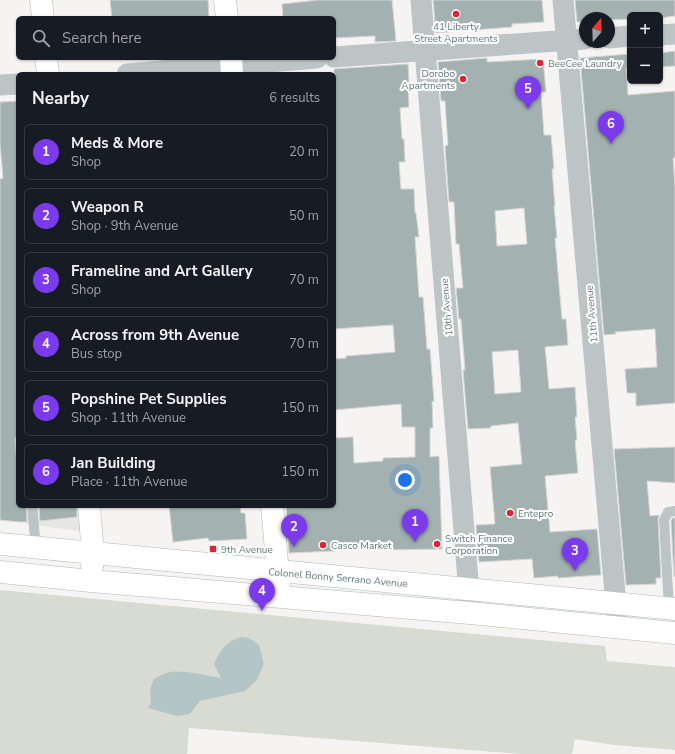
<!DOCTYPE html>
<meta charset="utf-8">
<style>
body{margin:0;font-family:"Nunito Sans",sans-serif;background:#242831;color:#f1f3f6}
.controls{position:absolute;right:12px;top:12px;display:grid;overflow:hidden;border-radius:6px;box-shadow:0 1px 3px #0004}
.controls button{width:36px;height:36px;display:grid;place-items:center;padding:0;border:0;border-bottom:1px solid #363941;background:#171b24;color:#f1f3f6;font:20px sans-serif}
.compass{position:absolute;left:579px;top:12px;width:36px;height:36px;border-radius:50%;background:#171b24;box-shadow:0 1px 3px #0004;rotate:19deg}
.you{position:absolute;left:405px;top:480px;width:14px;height:14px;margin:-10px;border:3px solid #fff;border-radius:50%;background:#1a73e8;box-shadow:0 0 0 6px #1a73e833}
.badge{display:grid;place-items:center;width:26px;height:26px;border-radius:50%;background:#7c3aed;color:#fff;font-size:13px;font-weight:700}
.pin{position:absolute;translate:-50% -33px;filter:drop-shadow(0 1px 2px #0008)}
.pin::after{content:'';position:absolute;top:21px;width:14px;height:12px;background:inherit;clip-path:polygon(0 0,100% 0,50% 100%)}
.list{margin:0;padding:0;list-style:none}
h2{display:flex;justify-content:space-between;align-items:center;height:52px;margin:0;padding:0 16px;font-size:17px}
h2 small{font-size:13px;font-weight:400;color:#9ea1a6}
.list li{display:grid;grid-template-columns:26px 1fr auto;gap:12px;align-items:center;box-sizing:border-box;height:56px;margin:0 8px 8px;padding:0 8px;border:1px solid #363941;border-radius:6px}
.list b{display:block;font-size:15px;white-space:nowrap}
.list p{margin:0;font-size:13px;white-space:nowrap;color:#9ea1a6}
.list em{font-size:13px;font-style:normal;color:#9ea1a6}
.icon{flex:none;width:22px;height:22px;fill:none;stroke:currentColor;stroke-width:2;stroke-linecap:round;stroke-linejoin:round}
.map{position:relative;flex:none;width:675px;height:754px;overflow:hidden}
.search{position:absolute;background:#171b24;box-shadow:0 1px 3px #0004;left:16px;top:16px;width:320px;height:44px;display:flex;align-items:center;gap:10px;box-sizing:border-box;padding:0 14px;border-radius:6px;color:#9ea1a6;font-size:15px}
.panel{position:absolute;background:#171b24;box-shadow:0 1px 3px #0004;left:16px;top:72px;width:320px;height:436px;border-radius:6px}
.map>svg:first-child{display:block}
</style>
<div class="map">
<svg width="675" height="754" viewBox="0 0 675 754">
<rect width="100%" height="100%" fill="#f6f4f2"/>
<!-- built -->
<polygon fill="#e6e6e5" points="25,506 83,506 86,532 27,524"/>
<!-- green -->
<polygon fill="#d8dbd1" points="0,590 605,646 607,661 675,667 675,750 614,745 575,739 572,754 521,754 189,728 187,754 0,754"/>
<!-- water -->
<path fill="#b3c5c5" d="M241 637 249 638 259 645 264 664 257 680 245 691 200 701 190 714 177 716 148 708 151 703 150 689 154 679C159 676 165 673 171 672 183 670 208 676 221 678L214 664C221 650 225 642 241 637Z"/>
<!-- building -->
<g fill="#a3b1b1" stroke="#d7d6d4" fill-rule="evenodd">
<polygon points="110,0 208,0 209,18 112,18"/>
<polygon points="318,0 392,0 396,41 375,42 375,36 334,38 334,18 283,18 282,4"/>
<polygon points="433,0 542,0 544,22 512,24 512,27 436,33"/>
<polygon points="575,0 675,0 675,16 660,18 660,15 630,15 630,19 609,20 609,18 585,18 585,22 577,22"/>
<polygon points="675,51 675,66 662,67 661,53"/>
<polygon points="630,54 630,68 626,68 628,95 675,91 675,158 673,158 675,187 675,403 636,406 636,393 627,393 625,369 657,367 655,329 615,332 616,334 604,335 580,58"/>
<path d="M487 58V62L543 59 546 92H541L544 135H551L554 169H552L555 206H554L557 238H555L562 319H566L568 345 545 347 549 389 575 387 577 417H575L577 440 575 441 578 473 545 476 550 532 597 529 601 575 558 578V576L534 578 532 559 479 562 476 525 495 524 490 467 522 464 518 423 491 426V428L468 429 463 370H465L461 319H459L456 288H463L459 244H456L454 202H449L445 146 448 145 445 101H441L438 62ZM524 208 527 244 497 246 495 211ZM518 350 521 392 495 394 492 352Z"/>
<polygon points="408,64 409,83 408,83 409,107 400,108 402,139 404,139 405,162 399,162 401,189 414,189 415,213 416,213 419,237 415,237 419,297 423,297 427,349 430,349 434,401 432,402 433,428 430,428 430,457 439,456 442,549 386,550 386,544 334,547 335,551 289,553 286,506 334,506 334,438 353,437 354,463 383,461 383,458 415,457 415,427 402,427 401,404 334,410 334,359 346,358 346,356 395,352 393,325 334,329 334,69"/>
<polygon points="18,101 18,438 15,438 18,481 18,506 26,506 27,522 20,522 0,520 0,179 3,178 0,144 0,102"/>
<polygon points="675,447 675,483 647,481 650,516 659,515 658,520 661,578 656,578 656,584 626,585 614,449"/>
<polygon points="39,506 77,506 77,517 40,521"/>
<polygon points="169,506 240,506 241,513 245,513 247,539 209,541 208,538 173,542"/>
<polygon points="672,518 675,518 675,576 674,577 671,521"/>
</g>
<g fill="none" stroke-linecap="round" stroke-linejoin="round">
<defs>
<g id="secondary">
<polyline points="41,0 43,18"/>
<polyline points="225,0 227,18"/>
<polyline points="46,58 48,74"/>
<polyline points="231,58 232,74"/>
<polyline points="89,506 93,553 92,567"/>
<polyline points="272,506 279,584"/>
<polyline points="0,544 675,609"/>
<polyline points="0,572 91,581 470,613 675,633"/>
</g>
</defs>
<!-- secondary casing -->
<use href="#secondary" stroke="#aeb8b9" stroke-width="23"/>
<!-- lane -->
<g stroke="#bcc4c5" stroke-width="10">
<polyline points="32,506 36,548"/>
<polyline points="669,608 664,520 668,512 675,511"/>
</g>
<!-- street -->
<g stroke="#bcc4c5" stroke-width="21">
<polyline points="421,0 470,605"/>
<polyline points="563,0 618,628"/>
<polyline points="660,35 675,34"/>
<polyline points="609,38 630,36"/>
<polyline points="334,57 585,39"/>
<polyline points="127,74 317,58"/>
<polyline points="0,85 18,84"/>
</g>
<!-- secondary -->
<use href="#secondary" stroke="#fff" stroke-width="22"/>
</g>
<!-- markers -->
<g fill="#e72036" stroke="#fff" stroke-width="1.5">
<circle cx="456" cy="14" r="4"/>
<circle cx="540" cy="63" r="4"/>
<circle cx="463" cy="79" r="4"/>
<circle cx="510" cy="513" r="4"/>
<circle cx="437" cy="544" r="4"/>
<circle cx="323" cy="545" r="4"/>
<rect x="209" y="545" width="8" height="8" rx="2"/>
</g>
<g text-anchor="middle" stroke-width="4" stroke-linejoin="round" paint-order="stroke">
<!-- poi labels -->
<g font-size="10" fill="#607a7d" stroke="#fff" text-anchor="start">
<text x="456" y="30" text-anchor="middle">41 Liberty<tspan x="456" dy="12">Street Apartments</tspan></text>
<text x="548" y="67">BeeCee Laundry</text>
<text x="455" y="77" text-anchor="end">Dorobo<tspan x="455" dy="12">Apartments</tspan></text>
<text x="518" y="517">Entepro</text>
<text x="445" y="542">Switch Finance<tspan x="445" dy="12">Corporation</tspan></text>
<text x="331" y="549">Casco Market</text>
<text x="221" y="553">9th Avenue</text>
</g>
<!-- street labels -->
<g font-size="10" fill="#607a7d" stroke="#fff">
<text transform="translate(446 307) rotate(-95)" y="4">10th Avenue</text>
<text transform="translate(591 314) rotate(-95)" y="4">11th Avenue</text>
<text transform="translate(338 577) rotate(5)" y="4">Colonel Bonny Serrano Avenue</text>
</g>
</g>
</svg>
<div class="controls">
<button>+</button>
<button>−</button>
</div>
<svg class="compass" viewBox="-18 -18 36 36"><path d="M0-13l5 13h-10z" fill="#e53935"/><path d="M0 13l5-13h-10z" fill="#9ea1a6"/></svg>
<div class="you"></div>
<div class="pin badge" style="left:415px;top:542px">1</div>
<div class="pin badge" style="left:294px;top:547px">2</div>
<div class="pin badge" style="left:575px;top:571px">3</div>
<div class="pin badge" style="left:262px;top:611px">4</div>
<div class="pin badge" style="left:528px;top:109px">5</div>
<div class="pin badge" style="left:611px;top:144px">6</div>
<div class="search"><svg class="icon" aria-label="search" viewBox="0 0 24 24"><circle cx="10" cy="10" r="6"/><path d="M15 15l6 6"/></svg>Search here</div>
<section class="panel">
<h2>Nearby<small>6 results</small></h2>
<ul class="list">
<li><span class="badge">1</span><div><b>Meds &amp; More</b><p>Shop</p></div><em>20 m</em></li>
<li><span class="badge">2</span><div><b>Weapon R</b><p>Shop · 9th Avenue</p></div><em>50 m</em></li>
<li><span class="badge">3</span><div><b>Frameline and Art Gallery</b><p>Shop</p></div><em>70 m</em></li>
<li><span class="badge">4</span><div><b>Across from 9th Avenue</b><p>Bus stop</p></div><em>70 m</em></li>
<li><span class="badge">5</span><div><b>Popshine Pet Supplies</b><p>Shop · 11th Avenue</p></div><em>150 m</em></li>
<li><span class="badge">6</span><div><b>Jan Building</b><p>Place · 11th Avenue</p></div><em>150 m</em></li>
</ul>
</section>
</div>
